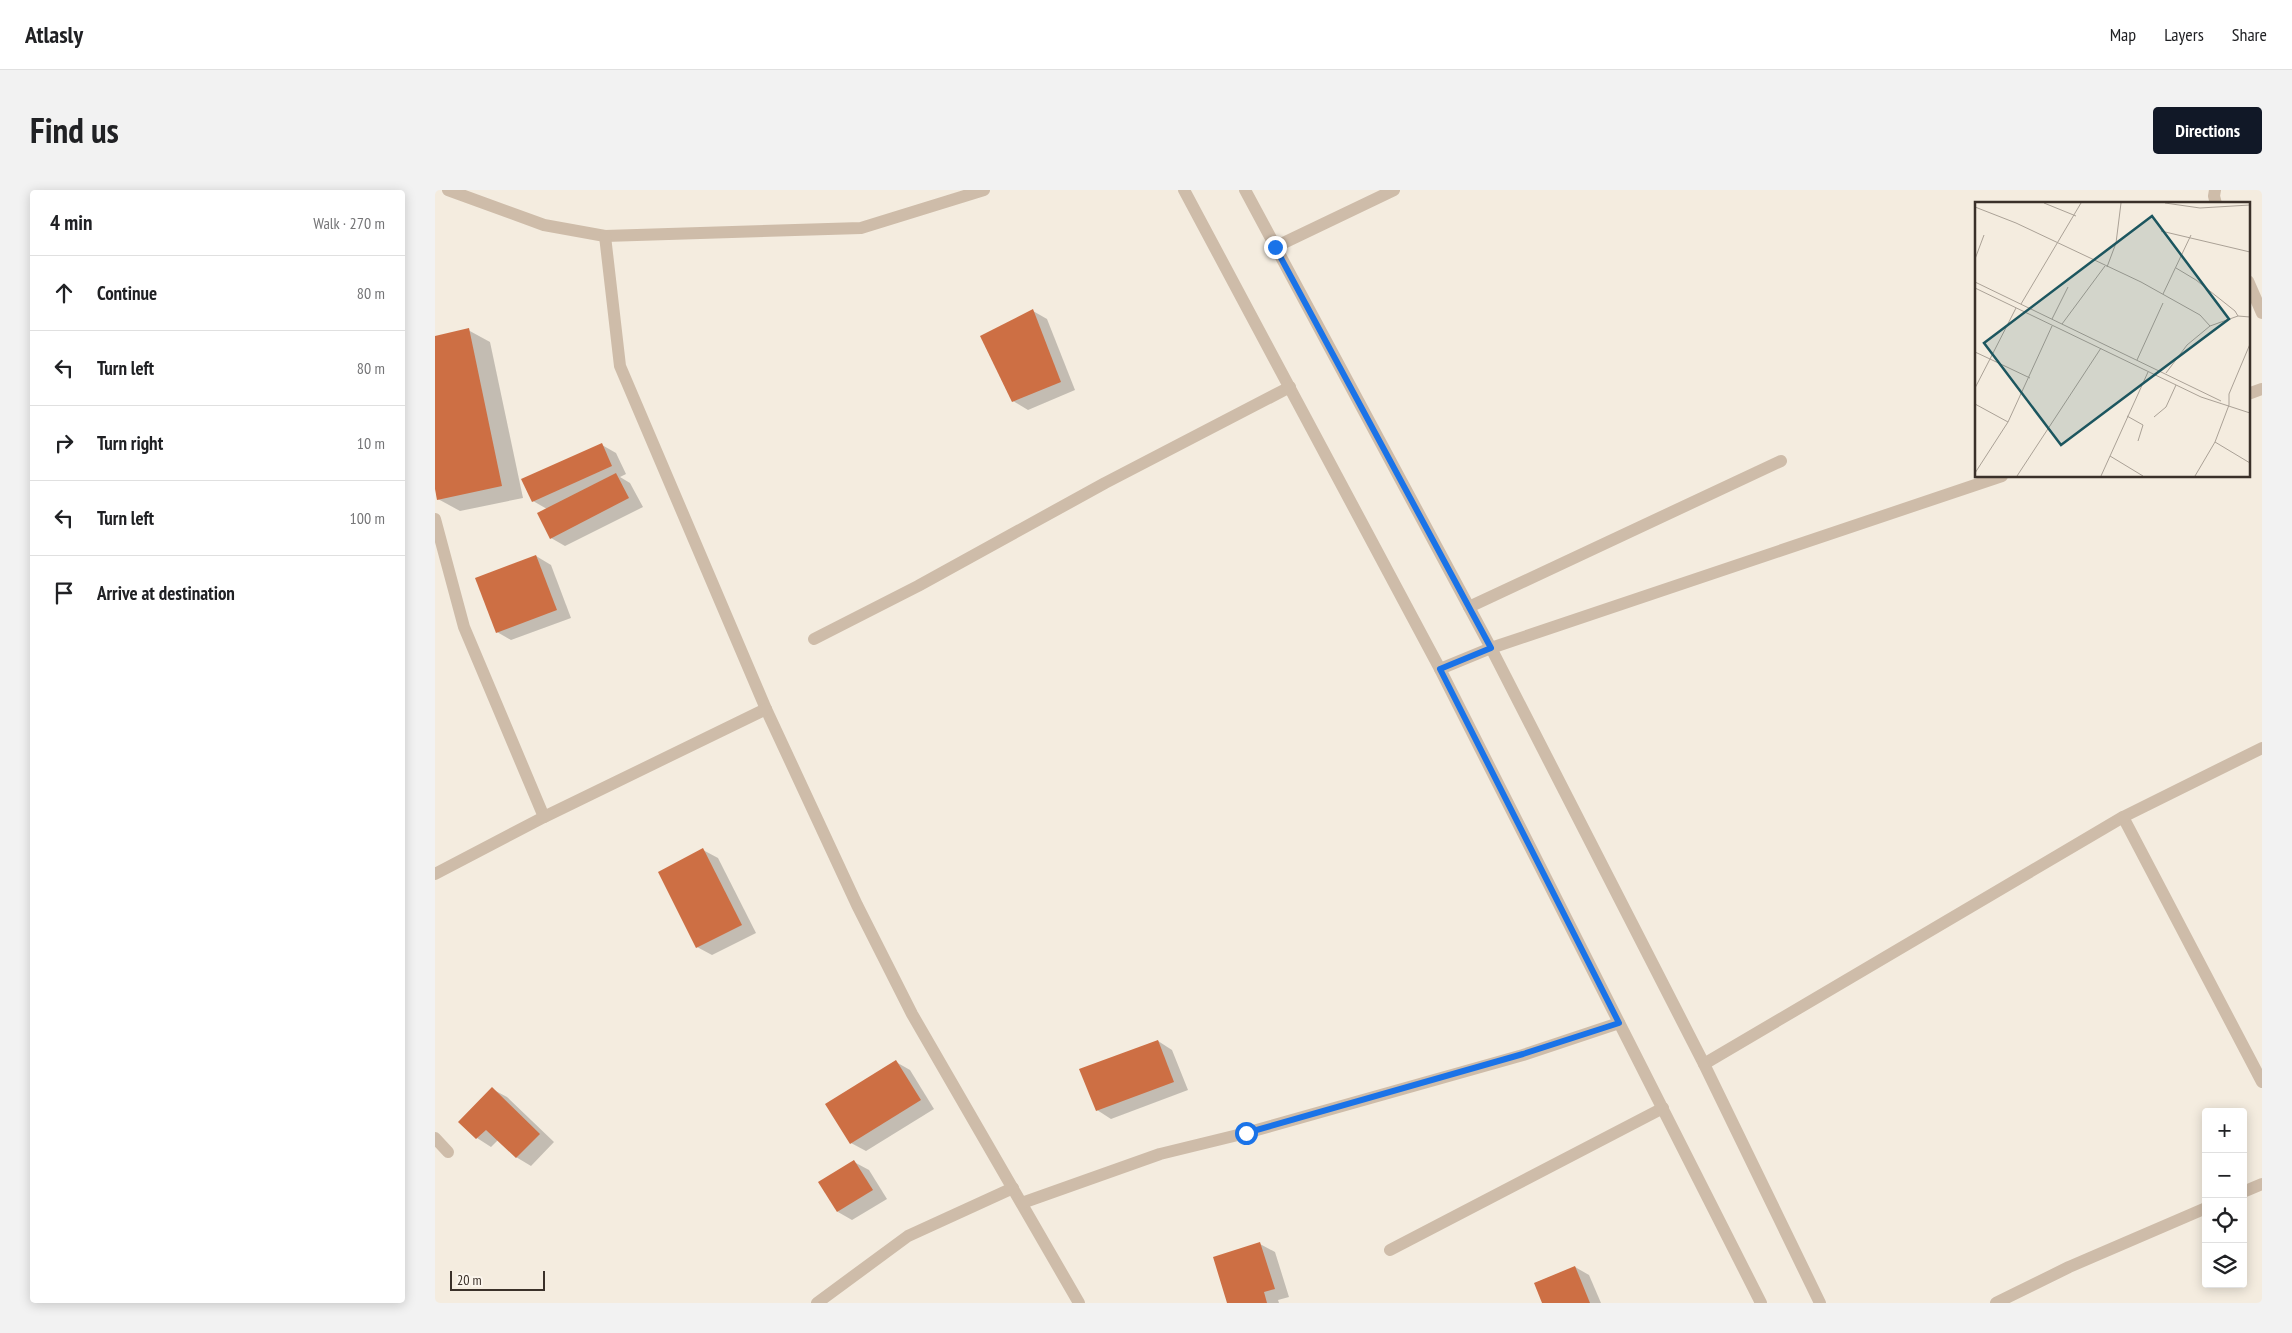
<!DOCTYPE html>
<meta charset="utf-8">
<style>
body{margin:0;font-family:"PT Sans Narrow",sans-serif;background:#f2f2f2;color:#202124}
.controls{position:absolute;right:15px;bottom:15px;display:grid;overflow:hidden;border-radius:5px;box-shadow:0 2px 12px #0003}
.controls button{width:45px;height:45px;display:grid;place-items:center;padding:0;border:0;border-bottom:1px solid #e0e0e0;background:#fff;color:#202124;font:25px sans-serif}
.scale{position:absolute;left:15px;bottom:12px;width:95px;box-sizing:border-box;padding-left:5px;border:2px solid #3a3029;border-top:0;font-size:14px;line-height:18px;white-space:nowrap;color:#3a3029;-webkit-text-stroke:4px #fbf5ec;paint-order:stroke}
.stop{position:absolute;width:15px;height:15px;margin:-11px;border:4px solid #1a73e8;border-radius:50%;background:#fff}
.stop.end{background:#1a73e8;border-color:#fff;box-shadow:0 1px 5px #0008}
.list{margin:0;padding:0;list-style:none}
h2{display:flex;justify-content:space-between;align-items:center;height:65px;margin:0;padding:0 20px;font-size:21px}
h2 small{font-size:16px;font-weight:400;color:#757577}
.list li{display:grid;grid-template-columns:32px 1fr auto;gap:15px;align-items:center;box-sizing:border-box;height:75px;padding:0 20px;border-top:1px solid #e0e0e0}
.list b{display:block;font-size:19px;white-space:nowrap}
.list em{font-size:16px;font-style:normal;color:#757577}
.icon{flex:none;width:28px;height:28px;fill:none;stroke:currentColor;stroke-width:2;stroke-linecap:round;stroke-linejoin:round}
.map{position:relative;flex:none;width:1827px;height:1113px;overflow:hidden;border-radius:5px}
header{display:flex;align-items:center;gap:30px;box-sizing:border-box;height:70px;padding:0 25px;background:#fff;border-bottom:1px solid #e0e0e0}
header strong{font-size:24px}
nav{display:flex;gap:28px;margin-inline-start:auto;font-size:18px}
.intro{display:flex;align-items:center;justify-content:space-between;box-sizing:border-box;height:120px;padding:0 30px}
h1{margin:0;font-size:35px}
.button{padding:12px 22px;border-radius:5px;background:#111827;color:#fff;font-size:18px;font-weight:700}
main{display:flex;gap:30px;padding:0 30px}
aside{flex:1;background:#fff;border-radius:5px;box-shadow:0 2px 12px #0003}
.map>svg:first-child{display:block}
</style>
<header>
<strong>Atlasly</strong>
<nav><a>Map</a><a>Layers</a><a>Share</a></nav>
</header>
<div class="intro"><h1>Find us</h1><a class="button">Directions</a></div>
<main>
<aside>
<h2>4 min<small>Walk · 270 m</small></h2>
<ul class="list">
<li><svg class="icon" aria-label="ahead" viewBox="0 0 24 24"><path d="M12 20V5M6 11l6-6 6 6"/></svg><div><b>Continue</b></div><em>80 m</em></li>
<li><svg class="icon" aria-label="left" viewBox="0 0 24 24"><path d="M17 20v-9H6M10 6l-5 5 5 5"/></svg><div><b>Turn left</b></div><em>80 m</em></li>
<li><svg class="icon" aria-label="right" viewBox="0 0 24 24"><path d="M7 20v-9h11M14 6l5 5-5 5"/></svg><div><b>Turn right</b></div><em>10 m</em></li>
<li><svg class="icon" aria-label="left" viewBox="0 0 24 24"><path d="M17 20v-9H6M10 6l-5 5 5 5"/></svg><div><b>Turn left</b></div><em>100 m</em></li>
<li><svg class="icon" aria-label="arrive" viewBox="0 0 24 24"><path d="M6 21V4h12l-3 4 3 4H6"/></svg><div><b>Arrive at destination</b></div></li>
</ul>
</aside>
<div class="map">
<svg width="1827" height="1113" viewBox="0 0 1827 1113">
<rect width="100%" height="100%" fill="#f4ecdf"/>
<!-- shadow -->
<g fill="#0003">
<polygon points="598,121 612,129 640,200 593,220 578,211"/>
<polygon points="33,140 55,152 88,308 25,321 3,309 0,293 0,147"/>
<polygon points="167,255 181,263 191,284 185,287 195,293 208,317 130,356 116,348 112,319 98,311"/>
<polygon points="101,366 116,375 136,428 76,450 62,442"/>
<polygon points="268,660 283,668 321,743 277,765 262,757"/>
<polygon points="723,851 737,860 753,900 676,929 662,920"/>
<polygon points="461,872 475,880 499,919 431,961 416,953"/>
<polygon points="57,899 72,907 119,952 96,976 81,967 63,950 56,957 42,948"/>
<polygon points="419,972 434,980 452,1009 417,1030 403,1022"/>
<polygon points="825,1054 840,1062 854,1107 843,1110 844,1113 794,1113 779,1068"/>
<polygon points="1140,1077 1154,1085 1166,1113 1108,1113 1100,1093"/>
</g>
<!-- building -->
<g fill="#cd6f44">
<polygon points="598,119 626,192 577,212 545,146"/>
<polygon points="34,138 67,296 2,310 0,299 0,146"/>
<polygon points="167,253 177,276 97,312 86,289"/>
<polygon points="181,283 194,308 115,349 102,323"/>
<polygon points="101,365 122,420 61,443 40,388"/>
<polygon points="268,658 307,735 261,758 223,682"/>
<polygon points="723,850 739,892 661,921 644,879"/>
<polygon points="461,870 486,910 415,954 390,914"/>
<polygon points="57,897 105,944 81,968 51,940 41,949 23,932"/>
<polygon points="419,970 438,1000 402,1022 383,992"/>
<polygon points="825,1052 840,1099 829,1102 832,1113 792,1113 778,1067"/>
<polygon points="1140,1076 1155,1113 1107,1113 1099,1093"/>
</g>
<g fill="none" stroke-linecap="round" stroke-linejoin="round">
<!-- service -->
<g stroke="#cebca9" stroke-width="12">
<polyline points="1780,0 1779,6 1781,14"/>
<polyline points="1813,91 1827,123"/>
<polyline points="1034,417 1346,271"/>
</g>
<!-- minor -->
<g stroke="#cebca9" stroke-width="12">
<polyline points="13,0 109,35 170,46 426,38 549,0"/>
<polyline points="170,46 185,176 331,519 422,715 477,824 644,1113"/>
<polyline points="840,57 959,0"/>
<polyline points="1813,204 1827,199"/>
<polyline points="0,329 29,437 109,627"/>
<polyline points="379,449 483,396 670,293 855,197"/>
<polyline points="1005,479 1056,458 1567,286"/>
<polyline points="1688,627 1827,892"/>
<polyline points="0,684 109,627 331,519"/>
<polyline points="1269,874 1688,627 1827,558"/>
<polyline points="0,948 13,962"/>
<polyline points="1808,1002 1827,994"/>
<polyline points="587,1013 725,964 811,943 1088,865 1184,833"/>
<polyline points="955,1060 1228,918"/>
<polyline points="382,1113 473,1046 578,998"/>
<polyline points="1561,1113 1634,1077 1771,1018"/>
</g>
<!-- tertiary -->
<g stroke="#cebca9" stroke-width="12">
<polyline points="749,0 1005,479 1326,1113"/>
<polyline points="810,0 1056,458 1269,874 1385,1113"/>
</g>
</g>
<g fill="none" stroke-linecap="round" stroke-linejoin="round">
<!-- route -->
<polyline stroke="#1a73e8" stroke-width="6" points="811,943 1088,864 1184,833 1005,479 1056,458 840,57"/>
</g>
<!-- overview -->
<g transform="translate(1540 12)">
<rect width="275" height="275" fill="#f4ecdf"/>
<path fill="none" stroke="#aaa196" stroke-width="1" d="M69 1 101 14M190 1 225 6 275 3M0 5 41 21 166 80 225 113 235 124M186 29 275 50M0 57 9 33M132 65 141 41 146 1M201 66 221 78 260 109 263 114M0 80 246 199M0 86 226 195 275 211M188 92 216 33M46 102 106 1M77 117 93 85M87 122 130 64M0 150 15 157 41 106M162 158 188 101M191 171 212 143 235 124 263 114 275 115M0 186 15 157 55 176M0 202 33 220M152 214 168 223 163 239M179 215 191 205 201 183M240 240 275 261M135 254 168 274M0 271 33 220 77 124M42 274 126 146M126 274 173 170M220 274 240 240 254 203V192L275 142"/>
<path fill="#1c565f" fill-opacity="0.15" stroke="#1c565f" stroke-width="2.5" d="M177 14 254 117 86 243 9 141Z"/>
<rect width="275" height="275" fill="none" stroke="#3a3029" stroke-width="2.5"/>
</g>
</svg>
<div class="controls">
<button>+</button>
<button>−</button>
<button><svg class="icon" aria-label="locate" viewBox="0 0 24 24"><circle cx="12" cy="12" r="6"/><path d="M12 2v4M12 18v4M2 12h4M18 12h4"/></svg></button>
<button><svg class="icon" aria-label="layers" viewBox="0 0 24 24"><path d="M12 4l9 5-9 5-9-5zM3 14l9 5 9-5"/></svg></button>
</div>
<div class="scale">20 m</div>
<div class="stop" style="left:811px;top:943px"></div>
<div class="stop end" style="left:840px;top:57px"></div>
</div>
</main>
